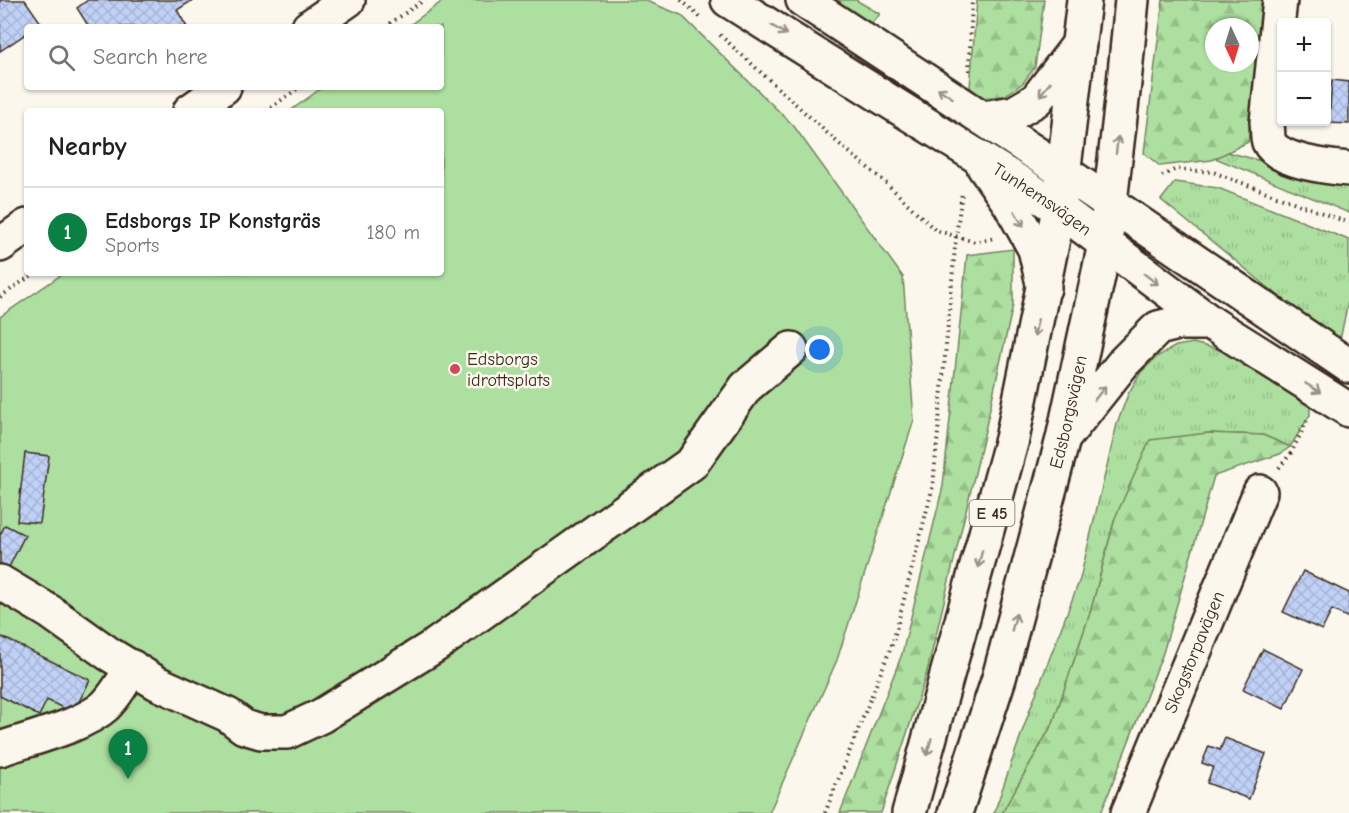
<!DOCTYPE html>
<meta charset="utf-8">
<style>
body{margin:0;font-family:"Comic Neue",sans-serif;background:#f2f2f2;color:#202124}
.controls{position:absolute;right:18px;top:18px;display:grid;overflow:hidden;border-radius:6px;box-shadow:0 2px 4px #0004}
.controls button{width:54px;height:54px;display:grid;place-items:center;padding:0;border:0;border-bottom:2px solid #e0e0e0;background:#fff;color:#202124;font:30px sans-serif}
.compass{position:absolute;left:1205px;top:18px;width:54px;height:54px;border-radius:50%;background:#fff;box-shadow:0 2px 4px #0004;rotate:176deg}
.you{position:absolute;left:820px;top:350px;width:21px;height:21px;margin:-15px;border:4px solid #fff;border-radius:50%;background:#1a73e8;box-shadow:0 0 0 9px #1a73e833}
.badge{display:grid;place-items:center;width:39px;height:39px;border-radius:50%;background:#0b8043;color:#fff;font-size:20px;font-weight:700}
.pin{position:absolute;translate:-50% -50px;filter:drop-shadow(0 2px 3px #0008)}
.pin::after{content:'';position:absolute;top:32px;width:21px;height:18px;background:inherit;clip-path:polygon(0 0,100% 0,50% 100%)}
.list{margin:0;padding:0;list-style:none}
h2{display:flex;justify-content:space-between;align-items:center;height:78px;margin:0;padding:0 24px;font-size:26px}
h2 small{font-size:20px;font-weight:400;color:#757577}
.list li{display:grid;grid-template-columns:39px 1fr auto;gap:18px;align-items:center;box-sizing:border-box;height:90px;padding:0 24px;border-top:2px solid #e0e0e0}
.list b{display:block;font-size:22px;white-space:nowrap}
.list p{margin:0;font-size:20px;white-space:nowrap;color:#757577}
.list em{font-size:20px;font-style:normal;color:#757577}
.icon{flex:none;width:33px;height:33px;fill:none;stroke:currentColor;stroke-width:2;stroke-linecap:round;stroke-linejoin:round}
.map{position:relative;flex:none;width:1349px;height:813px;overflow:hidden}
.search{position:absolute;background:#fff;box-shadow:0 2px 4px #0004;left:24px;top:24px;width:420px;height:66px;display:flex;align-items:center;gap:15px;box-sizing:border-box;padding:0 21px;border-radius:6px;color:#757577;font-size:22px}
.panel{position:absolute;background:#fff;box-shadow:0 2px 4px #0004;left:24px;top:108px;width:420px;height:168px;border-radius:6px}
.map>svg:first-child{display:block}
</style>
<div class="map">
<svg width="1349" height="813" viewBox="0 0 1349 813">
<defs>
<pattern id="grass-tufts" width="24" height="20" patternUnits="userSpaceOnUse" patternTransform="scale(1.5)"><rect width="24" height="20" fill="#addfa0"/><path d="M3 7l-1-3M5 7V3M7 7l1-3M15 17l-1-3M17 17v-4M19 17l1-3" fill="none" stroke="#96c089"/></pattern>
<pattern id="forest-firs" width="22" height="20" patternUnits="userSpaceOnUse" patternTransform="scale(1.5)"><rect width="22" height="20" fill="#addfa0"/><path d="M5 1l3.5 6h-7zM16 11l3.5 6h-7z" fill="#96c089"/></pattern>
<pattern id="building-cross-hatch" width="8" height="8" patternUnits="userSpaceOnUse" patternTransform="scale(1.5)"><rect width="8" height="8" fill="#c0d1f7"/><path d="M0 0l8 8M0 8l8-8" fill="none" stroke="#a6b4d3"/></pattern>
</defs>
<rect width="100%" height="100%" fill="#fbf7ec"/>
<filter id="ink" filterUnits="userSpaceOnUse"><feTurbulence type="fractalNoise" baseFrequency=".0167" numOctaves="2"/><feDisplacementMap in="SourceGraphic" scale="12" xChannelSelector="R" yChannelSelector="G"/><feConvolveMatrix kernelMatrix="1 2 1 2 8 2 1 2 1" color-interpolation-filters="sRGB"/></filter>
<g filter="url(#ink)">
<!-- grass -->
<g fill="url(#grass-tufts)" stroke="#74845f" stroke-width="1.5">
<polygon points="832,0 856,0 880,14 870,25"/>
<polygon points="1227,152 1349,184 1349,213 1215,158"/>
<polygon points="1175,182 1218,188 1349,240 1349,297 1339,345 1161,200"/>
<polygon points="1193,343 1232,353 1302,399 1310,406 1310,415 1290,447 1263,435 1207,433 1115,518 1091,610 1053,723 1002,813 994,813 1029,712 1080,579 1117,424 1128,394 1141,372 1158,356 1176,346"/>
</g>
<!-- forest -->
<g fill="url(#forest-firs)" stroke="#74845f" stroke-width="1.5" fill-rule="evenodd">
<polygon points="977,0 1044,0 1035,67 1023,83 1004,96 981,98 970,87"/>
<path d="M1163 0H1263L1248 142 1212 160 1160 166 1144 153ZM1214 27H1250V63H1214Z"/>
<polygon points="1013,249 1013,305 982,444 927,672 881,813 840,813 902,654 943,486 967,255"/>
<polygon points="1207,433 1263,435 1290,447 1280,454 1214,476 1163,653 1101,813 1002,813 1053,723 1091,610 1115,518 1150,440"/>
</g>
<!-- pitch -->
<polygon fill="#addfa0" stroke="#74845f" stroke-width="1.5" points="444,0 644,0 681,15 793,125 903,277 914,420 837,660 769,813 0,813 0,317 64,273 441,273 441,111 290,111 323,87 441,87 441,27 407,27"/>
<!-- building -->
<g fill="url(#building-cross-hatch)" stroke="#3b2a1e" stroke-width="1.5">
<polygon points="0,0 25,0 41,23 35,27 27,27 27,33 0,51"/>
<polygon points="88,0 193,0 177,10 187,27 89,27 77,8"/>
<polygon points="1332,80 1349,82 1349,124 1329,123"/>
<polygon points="25,453 49,456 40,523 17,521"/>
<polygon points="5,525 25,535 8,569 0,565 0,535"/>
<polygon points="1303,571 1349,593 1349,618 1332,610 1322,630 1283,612"/>
<polygon points="0,636 90,680 73,713 47,700 39,716 0,696"/>
<polygon points="1263,649 1303,669 1284,709 1243,689"/>
<polygon points="1225,738 1266,754 1249,799 1207,783 1213,767 1202,763 1209,746 1220,750"/>
</g>
<g fill="none" stroke-linecap="round" stroke-linejoin="round">
<defs>
<g id="minor">
<path id="s1" d="M728 0 1018 182 1059 209 1211 323 1349 410"/>
<polyline points="803,0 1064,172 1349,366"/>
<path d="M1280 0 1267 122C1268 128 1267 136 1269 142 1278 162 1329 167 1349 169"/>
<polyline points="309,27 348,0"/>
<polyline points="190,111 224,87"/>
<polyline points="984,167 1010,204 1035,249 1044,288"/>
<polyline points="0,245 27,226"/>
<polyline points="0,582 50,612 109,654 157,683 228,715 244,727 261,732 287,732 321,716 436,645 692,463 746,387 791,349"/>
<path d="M0 749C29 739 83 726 105 706 116 695 124 681 132 667"/>
<path id="s2" d="M1128 813 1260 492"/>
</g>
<g id="highway">
<polyline points="983,118 1014,113 1036,100 1079,44"/>
<polyline points="1066,435 1124,362 1158,328 1178,323 1211,323"/>
<polyline points="909,813 1012,439 1059,209 1084,0"/>
<path id="s3" d="M955 813 999 678 1063 439 1105 244 1124 83 1132 0"/>
</g>
</defs>
<!-- minor casing -->
<use href="#minor" stroke="#3b2a1e" stroke-width="38"/>
<!-- highway casing -->
<use href="#highway" stroke="#3b2a1e" stroke-width="38"/>
<!-- path -->
<g stroke="#3b2a1e" stroke-width="4" stroke-dasharray="1.5 4.5" stroke-linecap="butt">
<polyline points="681,0 701,18"/>
<polyline points="385,27 424,0"/>
<polyline points="720,35 837,142 885,182 935,230 975,242 995,238"/>
<polyline points="969,71 972,0"/>
<polyline points="266,111 300,87"/>
<polyline points="1162,176 1176,169 1213,172 1349,223"/>
<polyline points="0,297 35,273"/>
<polyline points="1279,468 1291,453 1307,421"/>
<polyline points="825,813 893,642 933,486 956,237 962,192"/>
</g>
<!-- minor -->
<use href="#minor" stroke="#fbf7ec" stroke-width="33"/>
<!-- highway -->
<use href="#highway" stroke="#fbf7ec" stroke-width="33"/>
</g>
<!-- one-way arrows -->
<defs><path id="oneway-shaft" d="M-6 0H5M1.5-3L5.5 0L1.5 3" fill="none" stroke-width="1.6" stroke-linecap="round" stroke-linejoin="round" transform="scale(1.5)"/></defs>
<g stroke="#9b9085">
<use href="#oneway-shaft" transform="translate(779 30) rotate(32)"/>
<use href="#oneway-shaft" transform="translate(1045 89) rotate(129)"/>
<use href="#oneway-shaft" transform="translate(945 93) rotate(-147)"/>
<use href="#oneway-shaft" transform="translate(1117 145) rotate(-83)"/>
<use href="#oneway-shaft" transform="translate(1019 219) rotate(60)"/>
<use href="#oneway-shaft" transform="translate(1151 279) rotate(37)"/>
<use href="#oneway-shaft" transform="translate(1036 328) rotate(102)"/>
<use href="#oneway-shaft" transform="translate(1313 388) rotate(32)"/>
<use href="#oneway-shaft" transform="translate(1100 393) rotate(-52)"/>
<use href="#oneway-shaft" transform="translate(980 559) rotate(105)"/>
<use href="#oneway-shaft" transform="translate(1014 622) rotate(-75)"/>
<use href="#oneway-shaft" transform="translate(929 747) rotate(106)"/>
</g>
</g>
<!-- markers -->
<circle fill="#d1495b" stroke="#fbf7ec" stroke-width="2" cx="455" cy="369" r="6"/>
<g text-anchor="middle" stroke-width="5" stroke-linejoin="round" paint-order="stroke">
<!-- shield labels -->
<rect fill="#fbf7ec" stroke="#75685c" stroke-width="1.5" x="969.5" y="500" width="45" height="26" rx="4.5"/>
<g font-size="16" font-weight="bold" fill="#3b2a1e">
<text x="992" y="519">E 45</text>
</g>
<!-- street labels -->
<g font-size="18" fill="#3b2a1e" stroke="#fbf7ec">
<text dy="6" stroke="none"><textPath href="#s1" startOffset="372">Tunhemsvägen</textPath></text>
<text dy="6" stroke="none"><textPath href="#s3" startOffset="417">Edsborgsvägen</textPath></text>
<text dy="6" stroke="none"><textPath href="#s2" startOffset="174">Skogstorpavägen</textPath></text>
</g>
<!-- poi labels -->
<g font-size="18" fill="#3b2a1e" stroke="#fbf7ec" text-anchor="start">
<text x="467" y="365">Edsborgs<tspan x="467" dy="21">idrottsplats</tspan></text>
</g>
</g>
</svg>
<div class="controls">
<button>+</button>
<button>−</button>
</div>
<svg class="compass" viewBox="-18 -18 36 36"><path d="M0-13l5 13h-10z" fill="#e53935"/><path d="M0 13l5-13h-10z" fill="#757577"/></svg>
<div class="you"></div>
<div class="pin badge" style="left:128px;top:779px">1</div>
<div class="search"><svg class="icon" aria-label="search" viewBox="0 0 24 24"><circle cx="10" cy="10" r="6"/><path d="M15 15l6 6"/></svg>Search here</div>
<section class="panel">
<h2>Nearby<small></small></h2>
<ul class="list">
<li><span class="badge">1</span><div><b>Edsborgs IP Konstgräs</b><p>Sports</p></div><em>180 m</em></li>
</ul>
</section>
</div>
